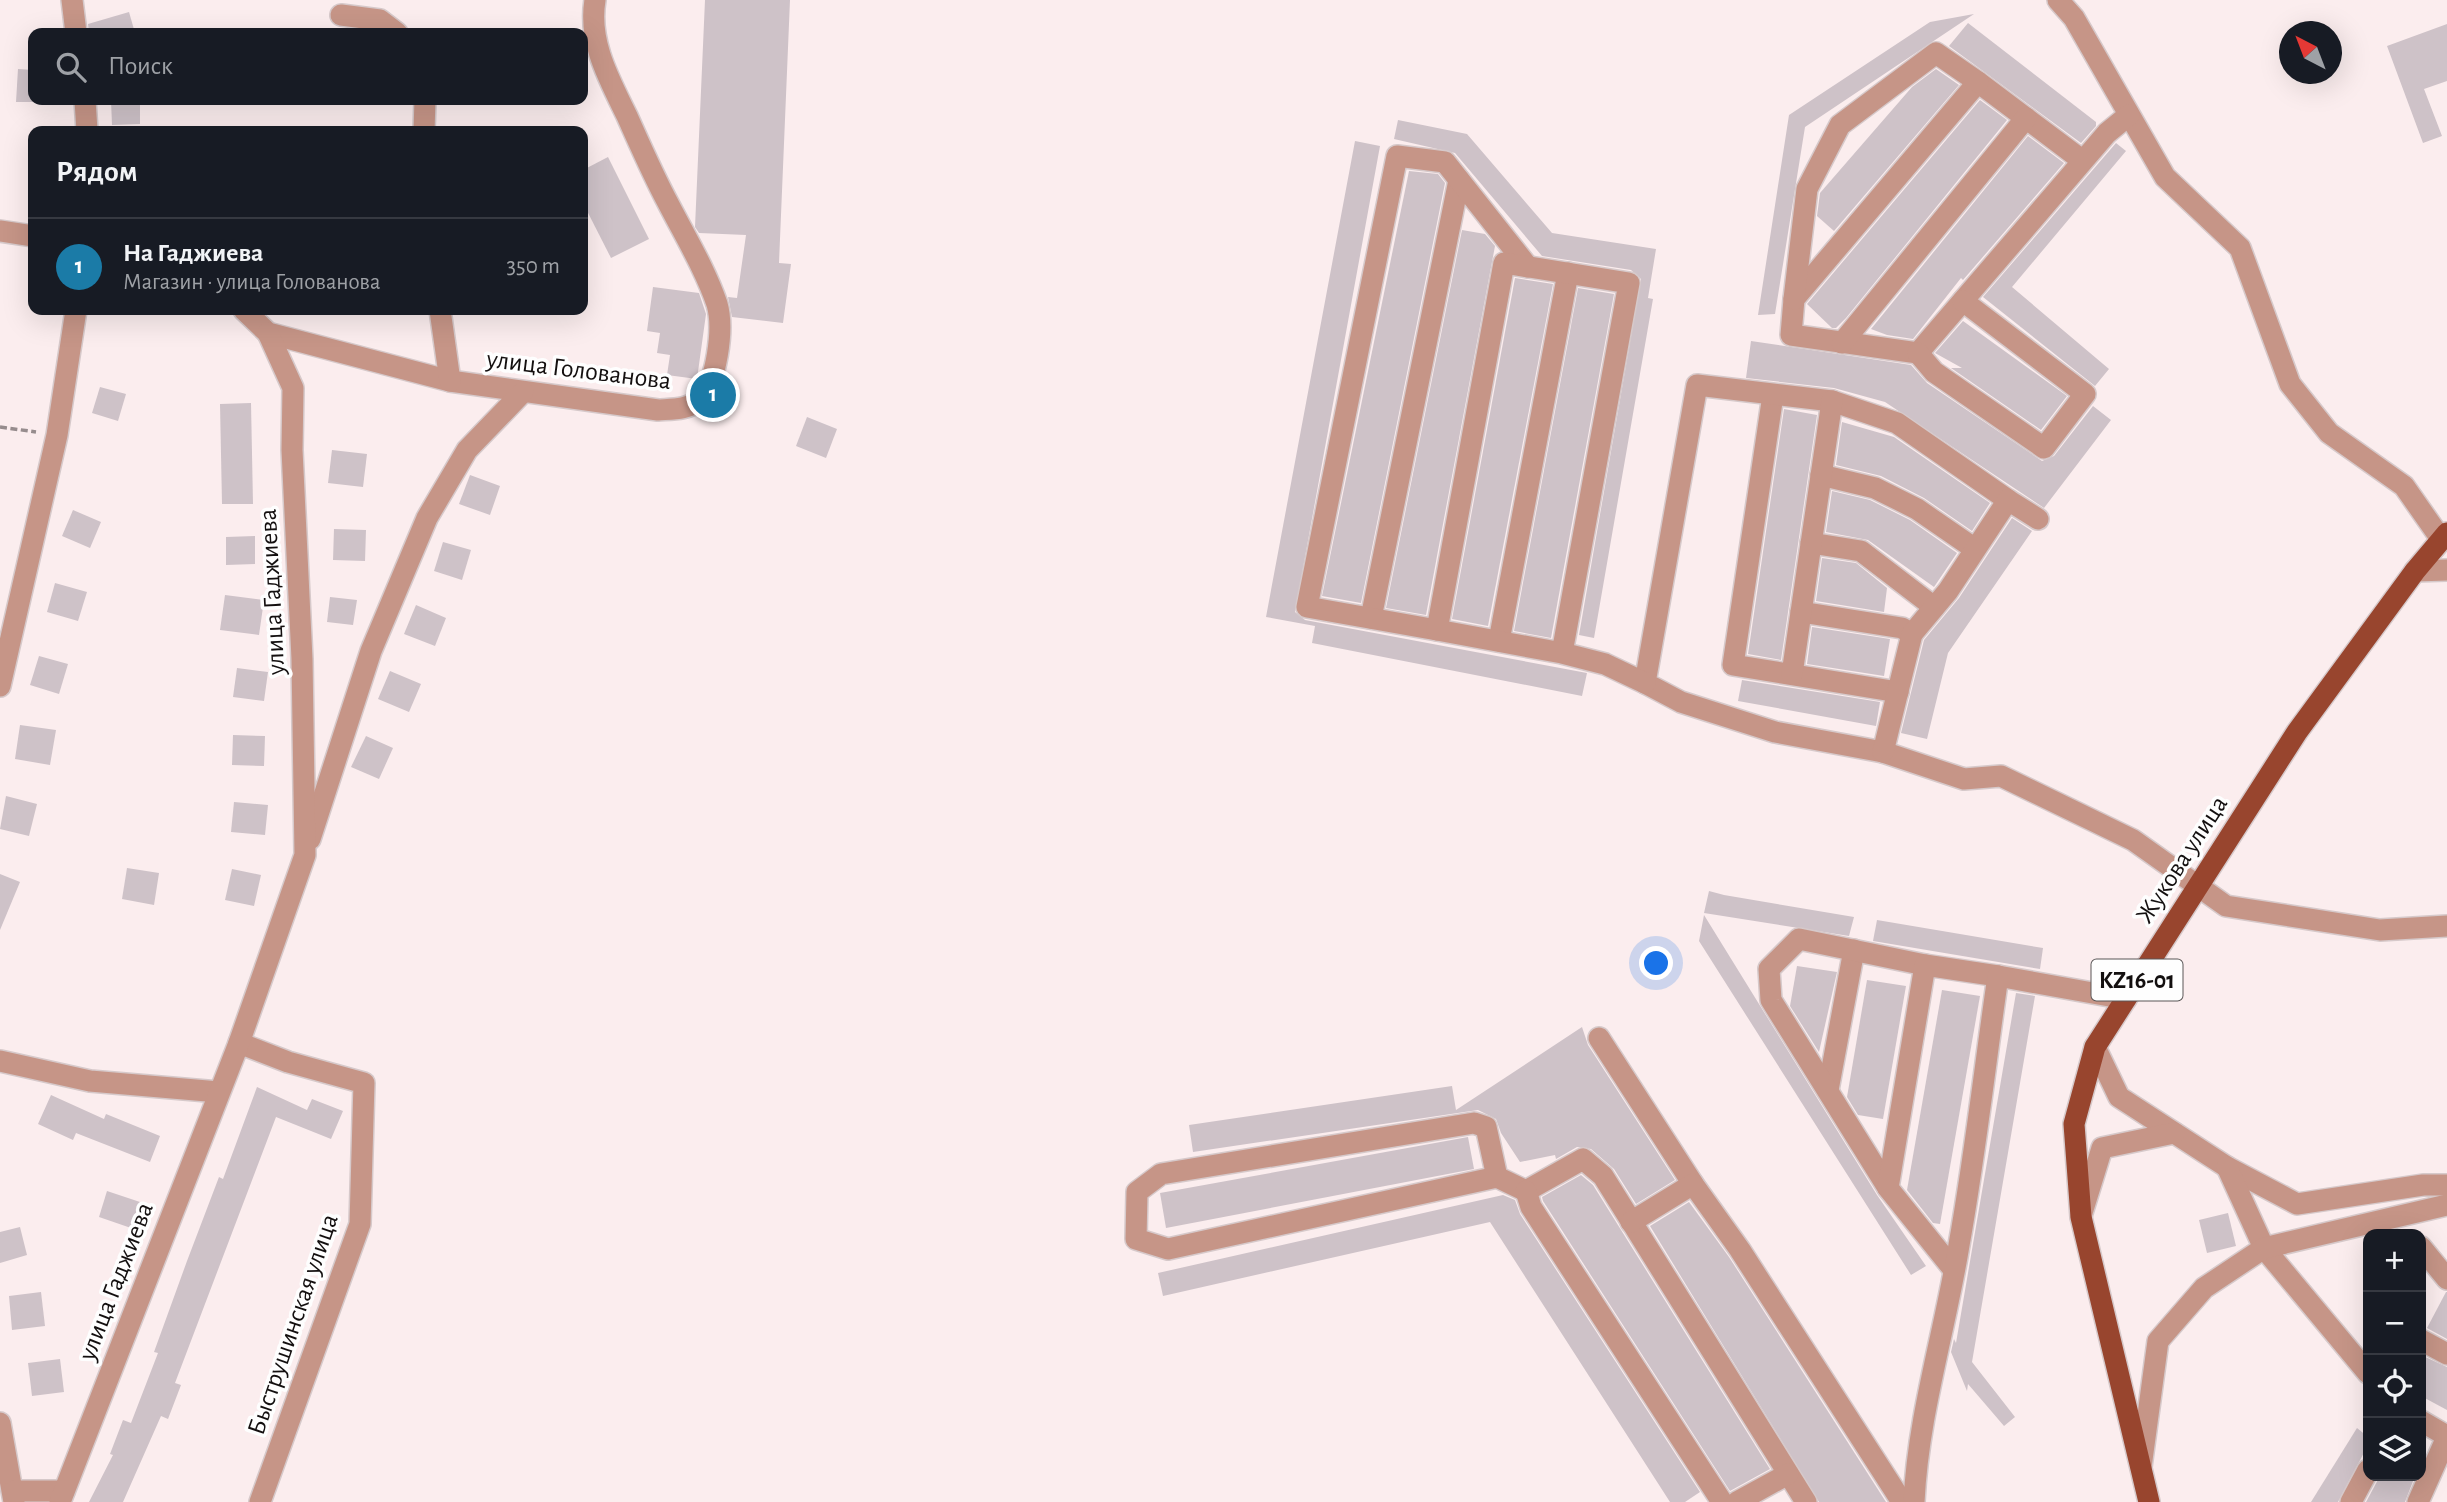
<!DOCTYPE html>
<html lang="ru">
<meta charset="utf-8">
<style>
body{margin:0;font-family:"Alegreya Sans",sans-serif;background:#20242c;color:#f1f3f6}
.controls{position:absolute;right:21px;bottom:21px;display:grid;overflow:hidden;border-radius:14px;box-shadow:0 7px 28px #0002}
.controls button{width:63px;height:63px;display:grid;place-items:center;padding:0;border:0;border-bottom:2px solid #363941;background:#171b24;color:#f1f3f6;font:35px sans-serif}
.compass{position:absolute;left:2279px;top:21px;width:63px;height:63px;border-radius:50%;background:#171b24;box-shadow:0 7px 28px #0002;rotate:318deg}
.you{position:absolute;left:1657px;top:964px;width:24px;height:24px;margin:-18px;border:5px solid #fff;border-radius:50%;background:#1a73e8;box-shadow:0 0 0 10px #1a73e833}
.badge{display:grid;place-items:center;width:46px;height:46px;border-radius:50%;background:#1b7ba7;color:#fff;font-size:23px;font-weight:700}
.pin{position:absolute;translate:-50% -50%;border:4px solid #fff;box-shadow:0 2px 7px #0006}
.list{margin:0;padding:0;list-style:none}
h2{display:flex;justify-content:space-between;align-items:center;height:91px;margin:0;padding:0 28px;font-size:30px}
h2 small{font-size:23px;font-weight:400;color:#9ea1a6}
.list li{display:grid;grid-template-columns:46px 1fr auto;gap:21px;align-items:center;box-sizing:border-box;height:98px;padding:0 28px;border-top:2px solid #363941}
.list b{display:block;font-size:26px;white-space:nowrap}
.list p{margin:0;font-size:23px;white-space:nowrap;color:#9ea1a6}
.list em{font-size:23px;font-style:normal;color:#9ea1a6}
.icon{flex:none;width:38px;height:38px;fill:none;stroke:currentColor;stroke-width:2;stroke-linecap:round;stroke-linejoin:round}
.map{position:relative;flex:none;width:2447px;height:1502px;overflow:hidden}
.search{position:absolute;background:#171b24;box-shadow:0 7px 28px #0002;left:28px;top:28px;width:560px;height:77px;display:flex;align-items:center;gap:18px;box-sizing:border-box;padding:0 24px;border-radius:14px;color:#9ea1a6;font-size:26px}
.panel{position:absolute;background:#171b24;box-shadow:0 7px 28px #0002;left:28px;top:126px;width:560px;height:189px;border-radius:14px}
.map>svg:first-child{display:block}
</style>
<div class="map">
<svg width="2447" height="1502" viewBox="0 0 2447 1502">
<rect width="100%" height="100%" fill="#fbedee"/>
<!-- building -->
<g fill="#cec2c8">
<polygon points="705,0 790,0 779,263 791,264 783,323 732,317 728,297 737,298 746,235 699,233 695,227"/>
<polygon points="129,12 135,33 89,33 88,24"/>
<polygon points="1974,14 1805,127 1775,314 1758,315 1789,115 1930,22"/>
<polygon points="1968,23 2096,122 2096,126 2081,143 1949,46"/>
<polygon points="2447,24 2447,81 2424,89 2442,136 2423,143 2387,46"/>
<polygon points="18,69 33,70 33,102 16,102"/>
<polygon points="1936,69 1959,85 1834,231 1817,216 1820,193 1912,87"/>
<polygon points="111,100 140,100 140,124 112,125"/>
<polygon points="1980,100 2007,120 1846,318 1836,328 1832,328 1807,304"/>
<polygon points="1398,120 1467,134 1552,233 1656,249 1648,298 1653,299 1594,638 1579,635 1641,279 1631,270 1542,256 1455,153 1394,139"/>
<polygon points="2028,136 2064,163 1963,280 1961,278 1913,339 1887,335 1871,329"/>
<polygon points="1355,141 1380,146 1295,612 1305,620 1587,673 1582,696 1312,643 1315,626 1266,617"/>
<polygon points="2116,143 2126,151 2012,287 2109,369 2095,386 1983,297"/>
<polygon points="608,157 649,239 611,258 583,203 583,170"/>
<polygon points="1409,171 1438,174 1445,183 1361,603 1322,596"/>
<polygon points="1462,230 1485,234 1495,246 1426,615 1386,608"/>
<polygon points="1515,278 1553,284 1488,626 1452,619"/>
<polygon points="653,287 699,293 706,314 697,379 667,375 670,355 657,353 660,333 647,331"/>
<polygon points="1578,288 1614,294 1551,638 1514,631"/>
<polygon points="1963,321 2067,396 2041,430 1951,368 1962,368 1935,353"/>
<polygon points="1751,341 1911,365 1927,383 2042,461 2054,456 2093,406 2111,420 2044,508 1885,402 1834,388 1746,378"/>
<polygon points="100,387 126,394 118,421 92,413"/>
<polygon points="251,403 253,504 222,504 220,404"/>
<polygon points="1784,409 1817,415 1781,660 1748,654"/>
<polygon points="807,417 837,429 826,458 796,446"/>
<polygon points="1842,422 1894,437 1990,503 1972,531 1924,498 1881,476 1836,465"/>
<polygon points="332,450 367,454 363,487 328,483"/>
<polygon points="470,475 500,486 490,515 459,504"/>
<polygon points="1832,491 1870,500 1910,520 1957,553 1934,587 1868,540 1826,532"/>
<polygon points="73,510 101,522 90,548 62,536"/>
<polygon points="2012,518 2032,531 1948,653 1927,739 1901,733 1924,640 1959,598"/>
<polygon points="334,529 366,530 365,561 333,560"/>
<polygon points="255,536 255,564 226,565 226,537"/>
<polygon points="443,542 471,550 462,580 434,571"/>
<polygon points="1822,558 1856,563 1887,588 1884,612 1816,601"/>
<polygon points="55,583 87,592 78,621 47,612"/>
<polygon points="225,595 264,600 259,635 220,630"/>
<polygon points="330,597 357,600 353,625 327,622"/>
<polygon points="416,605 446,618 435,646 404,634"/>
<polygon points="1812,627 1890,639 1884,676 1807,664"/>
<polygon points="39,656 68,664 59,694 30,685"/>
<polygon points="237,668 268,672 264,701 233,697"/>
<polygon points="390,671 421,684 409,712 378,699"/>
<polygon points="1742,680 1880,702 1876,726 1738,701"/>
<polygon points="20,725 56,730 50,765 15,759"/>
<polygon points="233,735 265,736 264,766 232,765"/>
<polygon points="366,736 393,748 379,779 351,767"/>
<polygon points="6,796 37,804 29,836 0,829"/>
<polygon points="234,802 268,805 265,835 231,832"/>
<polygon points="127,868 159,873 154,905 122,899"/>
<polygon points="232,869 261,875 254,906 225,900"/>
<polygon points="0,874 20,882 0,930"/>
<polygon points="1709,891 1724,895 1854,917 1849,936 1704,913"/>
<polygon points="1704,915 1877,1195 1926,1266 1911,1275 1699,941"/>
<polygon points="1877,920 2043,948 2040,969 1873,941"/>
<polygon points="1797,966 1837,972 1819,1052 1790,1006"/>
<polygon points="1867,980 1906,986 1883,1119 1858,1115 1847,1097"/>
<polygon points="1942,990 1980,996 1940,1224 1933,1223 1907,1190"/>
<polygon points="2016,993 2035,996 1972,1362 2015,1417 2004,1426 1968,1384 1967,1391 1951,1352 1954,1339 1956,1343"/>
<polygon points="1582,1027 1588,1045 1675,1180 1636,1204 1614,1169 1591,1149 1577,1147 1556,1159 1555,1155 1520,1162 1501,1133 1496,1119 1478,1110 1193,1152 1189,1125 1452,1086 1456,1110"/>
<polygon points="257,1087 307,1110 312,1099 343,1111 331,1139 276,1117 175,1383 181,1385 168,1419 161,1416 123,1502 89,1502 113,1455 110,1454 123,1420 131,1423 158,1353 154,1352 187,1261 219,1177 223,1179"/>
<polygon points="51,1095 104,1119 106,1114 160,1136 150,1162 76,1133 73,1140 38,1124"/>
<polygon points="1468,1137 1474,1169 1166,1228 1160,1193"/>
<polygon points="1581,1175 1593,1185 1770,1469 1730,1491 1543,1201 1542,1197"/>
<polygon points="107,1191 140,1202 131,1228 99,1217"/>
<polygon points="1503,1195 1515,1200 1520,1214 1700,1492 1685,1502 1670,1502 1490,1222 1163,1296 1158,1273"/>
<polygon points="1689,1202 1729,1257 1886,1502 1819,1502 1650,1226"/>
<polygon points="2228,1213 2236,1246 2207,1253 2199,1220"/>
<polygon points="20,1227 27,1255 0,1263 0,1232"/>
<polygon points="41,1292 45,1326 12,1330 9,1296"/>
<polygon points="2446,1292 2447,1292 2447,1339 2427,1328"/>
<polygon points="2421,1355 2447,1367 2447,1410 2421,1396"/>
<polygon points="60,1359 64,1392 32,1396 28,1363"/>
<polygon points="2357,1428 2368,1437 2368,1445 2338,1502 2311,1502"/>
<polygon points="2380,1476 2415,1476 2405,1502 2366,1502"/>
</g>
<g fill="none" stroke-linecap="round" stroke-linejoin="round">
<defs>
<g id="minor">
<polyline points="72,0 76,33"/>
<polyline points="2058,0 2074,18 2165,177 2240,248 2290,384 2329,433 2404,486 2441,539"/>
<polyline points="341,15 380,20 397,33"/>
<polyline points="85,100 87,131"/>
<polyline points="424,131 425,100"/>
<polyline points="2083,161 1978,82 1794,299 1791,335 1918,353 2083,161 2107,133 2129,115"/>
<polyline points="0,231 33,236"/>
<polyline points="1794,299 1807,189 1840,125 1936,53 1978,82"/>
<path d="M244 310 268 333 450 381 658 410C672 409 688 410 699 400 717 383 724 328 717 304 705 269 685 236 668 203 653 175 640 145 627 116 609 79 588 42 595 0"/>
<polyline points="440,310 450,381"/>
<polyline points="1842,343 2026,118"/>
<polyline points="1918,353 1934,372 2044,448 2085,394 1963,301"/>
<polyline points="1773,395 1733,665 1898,692"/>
<polyline points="1821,475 1875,488 1917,509 1975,549"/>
<polyline points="2008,500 1897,423 1832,401 1697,385 1645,683 1681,702 1775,732 1883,752 1964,779 2001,776 2133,840 2226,906 2380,930 2447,926"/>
<polyline points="1811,543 1861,551 1934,607"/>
<polyline points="2415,571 2447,570"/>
<polyline points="1801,612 1902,628 1912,634"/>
<polyline points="1371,618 1459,180"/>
<polyline points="1437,630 1307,607 1397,156 1445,162 1528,267"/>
<polyline points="1499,641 1568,273"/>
<polyline points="1562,653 1437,630 1504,263 1629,283 1562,653 1605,664 1645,683"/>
<polyline points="1792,674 1832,401"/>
<polyline points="0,686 57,435 76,310"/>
<polyline points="1883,752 1912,634 1948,591 2008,500 2038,519"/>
<polyline points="310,839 371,651 427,518 467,450 523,392"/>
<polyline points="1599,1038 1693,1184"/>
<polyline points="239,1043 288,1062 364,1083 360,1224 260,1502"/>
<polyline points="2095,1047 2119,1097 2227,1167 2297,1204 2423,1185 2447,1185"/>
<polyline points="0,1061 90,1081 219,1092"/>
<polyline points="1828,1090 1854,950"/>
<polyline points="2227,1167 2264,1248 2368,1373"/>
<polyline points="1497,1177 1486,1127 1474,1123 1161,1174 1137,1192 1136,1239 1168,1249 1497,1177 1526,1191 1583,1159 1603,1176 1806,1502"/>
<polyline points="1888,1188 1771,1000 1769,969 1799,939 1925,965"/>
<polyline points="1526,1191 1531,1207 1722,1502"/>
<polyline points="2081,1216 2102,1148 2174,1133"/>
<polyline points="1631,1222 1693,1184 1740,1250 1902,1502"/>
<polyline points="2421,1247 2447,1279"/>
<polyline points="1954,1270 1888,1188 1925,965 1998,976"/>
<polyline points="2421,1340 2447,1354"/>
<polyline points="2421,1421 2447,1436"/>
<polyline points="0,1423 14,1502"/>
<polyline points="2141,1467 2158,1341 2204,1288 2264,1248 2447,1205"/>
<polyline points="14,1491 64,1491"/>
<polyline points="60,1502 239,1043 305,855 302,659 292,450 293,388 268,333"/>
<polyline points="1737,1502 1788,1474"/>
<path d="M1914 1502C1918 1415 1945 1331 1959 1245 1975 1156 1985 1065 1998 976L2126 999"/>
<polyline points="2351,1502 2368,1470"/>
<polyline points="2418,1502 2447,1437"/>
</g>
<polyline id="major" points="2149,1502 2081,1217 2074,1124 2095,1047 2297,732 2415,571 2447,533"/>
</defs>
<!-- minor casing -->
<use href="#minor" stroke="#d6c9ca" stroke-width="24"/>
<!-- major casing -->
<use href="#major" stroke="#d6c9ca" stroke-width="24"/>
<!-- path -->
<polyline stroke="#968c8d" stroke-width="3.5" stroke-dasharray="7 3.5" stroke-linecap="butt" points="0,427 36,432"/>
<!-- minor -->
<use href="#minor" stroke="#c69587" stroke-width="21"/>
<!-- major -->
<use href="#major" stroke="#98452e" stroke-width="21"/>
</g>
<g text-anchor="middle" stroke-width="7" stroke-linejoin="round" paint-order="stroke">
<!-- shield labels -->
<rect fill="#fefefe" stroke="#5a5757" stroke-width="2" x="2091.5" y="959.5" width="91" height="41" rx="5"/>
<g font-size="24" font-weight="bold" fill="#130f0f">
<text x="2137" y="988">KZ16-01</text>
</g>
<!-- street labels -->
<g font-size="26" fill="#130f0f" stroke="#fefefe">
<text transform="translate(579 369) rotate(7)" y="9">улица Голованова</text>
<text transform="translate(271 592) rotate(-93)" y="9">улица Гаджиева</text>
<text transform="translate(2181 859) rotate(-57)" y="9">Жукова улица</text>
<text transform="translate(115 1281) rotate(-69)" y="9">улица Гаджиева</text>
<text transform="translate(292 1324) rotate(-71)" y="9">Быструшинская улица</text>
</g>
</g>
</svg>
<div class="controls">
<button>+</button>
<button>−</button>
<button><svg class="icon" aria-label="locate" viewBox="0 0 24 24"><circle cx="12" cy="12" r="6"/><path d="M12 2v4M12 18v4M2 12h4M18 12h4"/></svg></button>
<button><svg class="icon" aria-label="layers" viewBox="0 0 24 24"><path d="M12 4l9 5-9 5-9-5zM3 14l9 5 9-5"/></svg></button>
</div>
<svg class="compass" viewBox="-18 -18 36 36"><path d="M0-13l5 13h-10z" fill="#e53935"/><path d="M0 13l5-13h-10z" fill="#9ea1a6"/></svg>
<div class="you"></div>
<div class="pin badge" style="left:713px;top:395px">1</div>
<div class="search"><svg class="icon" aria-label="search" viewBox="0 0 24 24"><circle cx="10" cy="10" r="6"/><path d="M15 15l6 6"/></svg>Поиск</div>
<section class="panel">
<h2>Рядом<small></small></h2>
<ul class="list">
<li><span class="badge">1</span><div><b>На Гаджиева</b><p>Магазин · улица Голованова</p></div><em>350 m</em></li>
</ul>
</section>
</div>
